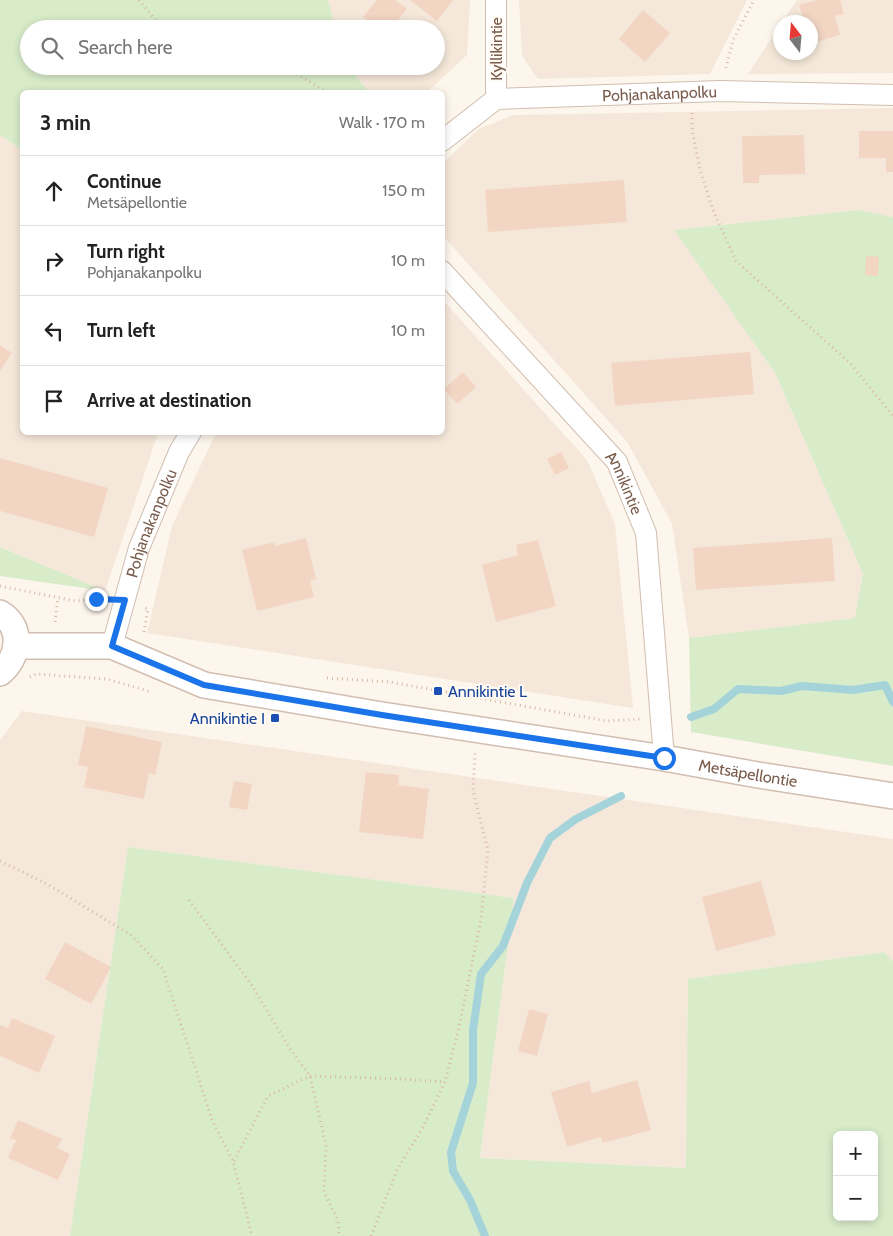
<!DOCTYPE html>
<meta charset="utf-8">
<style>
body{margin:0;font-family:Cabin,sans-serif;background:#f6f6f6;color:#222}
.controls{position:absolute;right:15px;bottom:15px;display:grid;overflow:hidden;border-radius:8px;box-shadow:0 2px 8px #0003}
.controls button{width:45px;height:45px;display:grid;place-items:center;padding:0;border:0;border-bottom:1px solid #e0e0e0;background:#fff;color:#222;font:25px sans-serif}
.compass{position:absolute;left:773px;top:15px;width:45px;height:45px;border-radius:50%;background:#fff;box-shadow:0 2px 8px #0003;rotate:344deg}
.stop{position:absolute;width:15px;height:15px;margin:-11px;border:4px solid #1a73e8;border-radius:50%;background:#fff}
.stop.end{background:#1a73e8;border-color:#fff;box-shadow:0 1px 5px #0008}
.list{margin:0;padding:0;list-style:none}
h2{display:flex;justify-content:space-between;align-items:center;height:65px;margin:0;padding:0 20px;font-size:21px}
h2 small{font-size:16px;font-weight:400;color:#767676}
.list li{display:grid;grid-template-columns:32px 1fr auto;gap:15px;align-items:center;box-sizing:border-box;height:70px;padding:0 20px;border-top:1px solid #e0e0e0}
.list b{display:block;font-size:19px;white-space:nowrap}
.list p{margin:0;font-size:16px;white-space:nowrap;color:#767676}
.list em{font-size:16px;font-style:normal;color:#767676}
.icon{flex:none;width:28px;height:28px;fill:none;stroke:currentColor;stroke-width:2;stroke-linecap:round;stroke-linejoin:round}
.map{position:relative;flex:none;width:893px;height:1236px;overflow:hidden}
.search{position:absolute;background:#fff;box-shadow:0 2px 8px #0003;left:20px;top:20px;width:425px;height:55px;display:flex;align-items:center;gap:12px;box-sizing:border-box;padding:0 18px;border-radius:28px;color:#767676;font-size:19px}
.panel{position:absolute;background:#fff;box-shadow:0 2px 8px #0003;left:20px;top:90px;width:425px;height:345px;border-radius:8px}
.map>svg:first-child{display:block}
</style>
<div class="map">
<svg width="893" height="1236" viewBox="0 0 893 1236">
<rect width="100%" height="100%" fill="#fdf6ec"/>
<!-- residential -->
<g fill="#f5e8da">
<polygon points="328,0 470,0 467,55 427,92 369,92 348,66 436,66 436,29 336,29"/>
<polygon points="519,0 747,0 710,74 538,79 522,56"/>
<polygon points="797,0 893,0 893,73 748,74 780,25 780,52 810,52 810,22 782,22"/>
<polygon points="893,108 893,217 858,210 675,230 775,373 863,574 856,618 689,638 672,524 628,443 443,236 442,164 479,129 513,115"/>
<polygon points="0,135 22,150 22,432 158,433 105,591 0,547"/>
<polygon points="443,300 587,460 615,524 633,708 147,633 172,526 216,433 442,432"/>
<polygon points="22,711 893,839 893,961 884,952 688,979 687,1168 480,1158 514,898 128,847 70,1236 0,1236 0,740"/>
</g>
<!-- green -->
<g fill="#d8ecc9" fill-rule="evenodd">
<polygon points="0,0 328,0 336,29 29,29 29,66 348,66 369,92 22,92 22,150 0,135"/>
<polygon points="858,210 893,217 893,766 691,732 689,638 855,618 863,574 775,373 674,230"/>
<polygon points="0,547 105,591 0,576"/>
<path d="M128 847 514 898 480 1158 686 1168 688 979 884 952 893 961V1236H70ZM837 1135H874V1217H837Z"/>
</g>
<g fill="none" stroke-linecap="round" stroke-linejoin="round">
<!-- stream -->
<g stroke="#a5d3da" stroke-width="8">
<polyline points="691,717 714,709 738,689 781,691 802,686 853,690 885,685 893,702"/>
<polyline points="485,1236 470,1200 453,1171 451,1152 473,1083 473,1030 481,974 503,946 527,883 550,838 576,819 621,796"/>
</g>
</g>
<!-- building -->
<g fill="#f3d5c3">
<polygon points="377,0 395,0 407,9 391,29 378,29 363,17"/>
<polygon points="410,0 453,0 437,21"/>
<polygon points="817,0 840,0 844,14 835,16 840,35 810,44 810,22 799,22 804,20 799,5"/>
<polygon points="643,10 670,33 645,62 619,39"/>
<polygon points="859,131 893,131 893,172 886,172 886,158 859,158"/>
<polygon points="804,135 805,174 759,175 759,183 743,183 742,136"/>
<polygon points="624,180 627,222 488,232 485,190"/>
<polygon points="866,256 879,257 878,276 865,275"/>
<polygon points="0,345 12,353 0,371"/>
<polygon points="750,352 754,394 615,406 611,363"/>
<polygon points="463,372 476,387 457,404 444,389"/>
<polygon points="561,452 569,468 555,475 547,459"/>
<polygon points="0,458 108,488 94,537 0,511"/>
<polygon points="306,538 316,579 310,580 314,597 257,611 242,550 275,542 275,546"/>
<polygon points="832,538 835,581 696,590 693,548"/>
<polygon points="538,540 556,606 496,622 482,565 518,555 516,545"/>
<polygon points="86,726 162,742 155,775 149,773 144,799 84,787 88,767 78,765"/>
<polygon points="366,772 399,775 398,785 429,789 423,839 359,832"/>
<polygon points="234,781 252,784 247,810 229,807"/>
<polygon points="761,881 776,935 716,951 702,897"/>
<polygon points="65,942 111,967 91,1004 45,979"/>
<polygon points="529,1009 548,1014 537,1056 518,1051"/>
<polygon points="12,1018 55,1036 39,1073 0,1056 0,1025 8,1028"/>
<polygon points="637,1080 651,1130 603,1143 601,1137 567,1147 551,1092 589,1081 592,1093"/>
<polygon points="18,1120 62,1139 57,1148 70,1154 58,1180 8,1158 16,1140 10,1138"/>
</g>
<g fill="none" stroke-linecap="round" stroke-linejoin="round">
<defs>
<g id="minor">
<polyline points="496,99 496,0"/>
<path id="s1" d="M442 141 496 99 720 91 893 95"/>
<path id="s2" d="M442 271 617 462 646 533 664 758"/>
<path id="s3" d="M112 646 139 548 179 452 191 432"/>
</g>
<g id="tertiary">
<path d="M0 613C24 627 19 658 0 673"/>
<path id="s4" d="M17 646H112L204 685 382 715 664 758 758 775 893 796"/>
</g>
</defs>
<!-- minor casing -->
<use href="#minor" stroke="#d1beb0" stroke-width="22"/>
<!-- tertiary casing -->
<use href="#tertiary" stroke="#d1beb0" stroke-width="28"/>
<!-- path -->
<g stroke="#d9b8a5" stroke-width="3" stroke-dasharray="1 4" stroke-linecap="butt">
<polyline points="139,0 163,29"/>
<polyline points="284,66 326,92"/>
<polyline points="726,68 733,40 754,0"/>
<polyline points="692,113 692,129 700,170 713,210 736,261 850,363 893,416"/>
<polyline points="0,586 75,601 96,599 103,592"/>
<polyline points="55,622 58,598"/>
<polyline points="144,632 148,609 145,608"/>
<polyline points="30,677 36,674 107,679 151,692"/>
<polyline points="327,678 390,682 607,721 640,719"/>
<polyline points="0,861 47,884 131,935 163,969 212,1120 233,1161 252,1236"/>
<polyline points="189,900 251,984 290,1049 310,1076 326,1145 324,1192 338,1221 339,1236"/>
<polyline points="234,1161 268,1096 310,1076 404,1079 445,1082"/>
<polyline points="371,1236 397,1170 422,1129 445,1082 459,1027 481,919 488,850 473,791 475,753"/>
</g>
<!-- minor -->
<use href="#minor" stroke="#fff" stroke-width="20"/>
<!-- tertiary -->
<use href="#tertiary" stroke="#fff" stroke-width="25"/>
</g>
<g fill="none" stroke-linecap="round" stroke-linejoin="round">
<!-- route -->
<polyline stroke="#1a73e8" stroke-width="6" points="96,599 125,600 112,646 204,685 382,715 664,758"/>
</g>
<!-- markers -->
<g fill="#1a4fb4" stroke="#fffaf3" stroke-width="2">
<rect x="433" y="686" width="10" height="10" rx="2.5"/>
<rect x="270" y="713" width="10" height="10" rx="2.5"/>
</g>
<g text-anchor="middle" stroke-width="4" stroke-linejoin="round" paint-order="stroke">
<!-- street labels -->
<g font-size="16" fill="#7a5c4d" stroke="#fffaf3">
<text transform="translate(496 49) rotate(-90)" y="6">Kyllikintie</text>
<text dy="6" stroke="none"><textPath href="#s1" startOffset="232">Pohjanakanpolku</textPath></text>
<text dy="6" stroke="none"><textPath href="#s2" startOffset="281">Annikintie</textPath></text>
<text dy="6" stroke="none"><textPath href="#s3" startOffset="129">Pohjanakanpolku</textPath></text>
<text dy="6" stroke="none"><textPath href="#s4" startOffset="746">Metsäpellontie</textPath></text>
</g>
<!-- transit labels -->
<g font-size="16" fill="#164399" stroke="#fffaf3" text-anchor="start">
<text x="448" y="697">Annikintie L</text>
<text x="265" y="724" text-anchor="end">Annikintie I</text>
</g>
</g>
</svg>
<div class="controls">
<button>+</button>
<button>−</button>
</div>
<svg class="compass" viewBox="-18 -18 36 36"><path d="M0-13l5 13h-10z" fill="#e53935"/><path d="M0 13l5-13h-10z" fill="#767676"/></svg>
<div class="stop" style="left:664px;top:758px"></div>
<div class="stop end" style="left:96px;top:599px"></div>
<div class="search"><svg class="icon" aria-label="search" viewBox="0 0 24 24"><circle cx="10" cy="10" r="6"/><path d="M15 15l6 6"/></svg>Search here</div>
<section class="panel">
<h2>3 min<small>Walk · 170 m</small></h2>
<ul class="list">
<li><svg class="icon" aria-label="ahead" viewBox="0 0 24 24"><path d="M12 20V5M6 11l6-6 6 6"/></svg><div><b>Continue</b><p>Metsäpellontie</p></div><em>150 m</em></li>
<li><svg class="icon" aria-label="right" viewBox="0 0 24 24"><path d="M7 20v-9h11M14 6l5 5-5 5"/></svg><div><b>Turn right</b><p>Pohjanakanpolku</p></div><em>10 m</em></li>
<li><svg class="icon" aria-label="left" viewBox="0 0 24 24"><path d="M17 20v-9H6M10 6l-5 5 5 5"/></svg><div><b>Turn left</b></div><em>10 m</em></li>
<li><svg class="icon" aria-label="arrive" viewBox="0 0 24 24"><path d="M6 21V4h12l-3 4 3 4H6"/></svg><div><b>Arrive at destination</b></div></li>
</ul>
</section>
</div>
